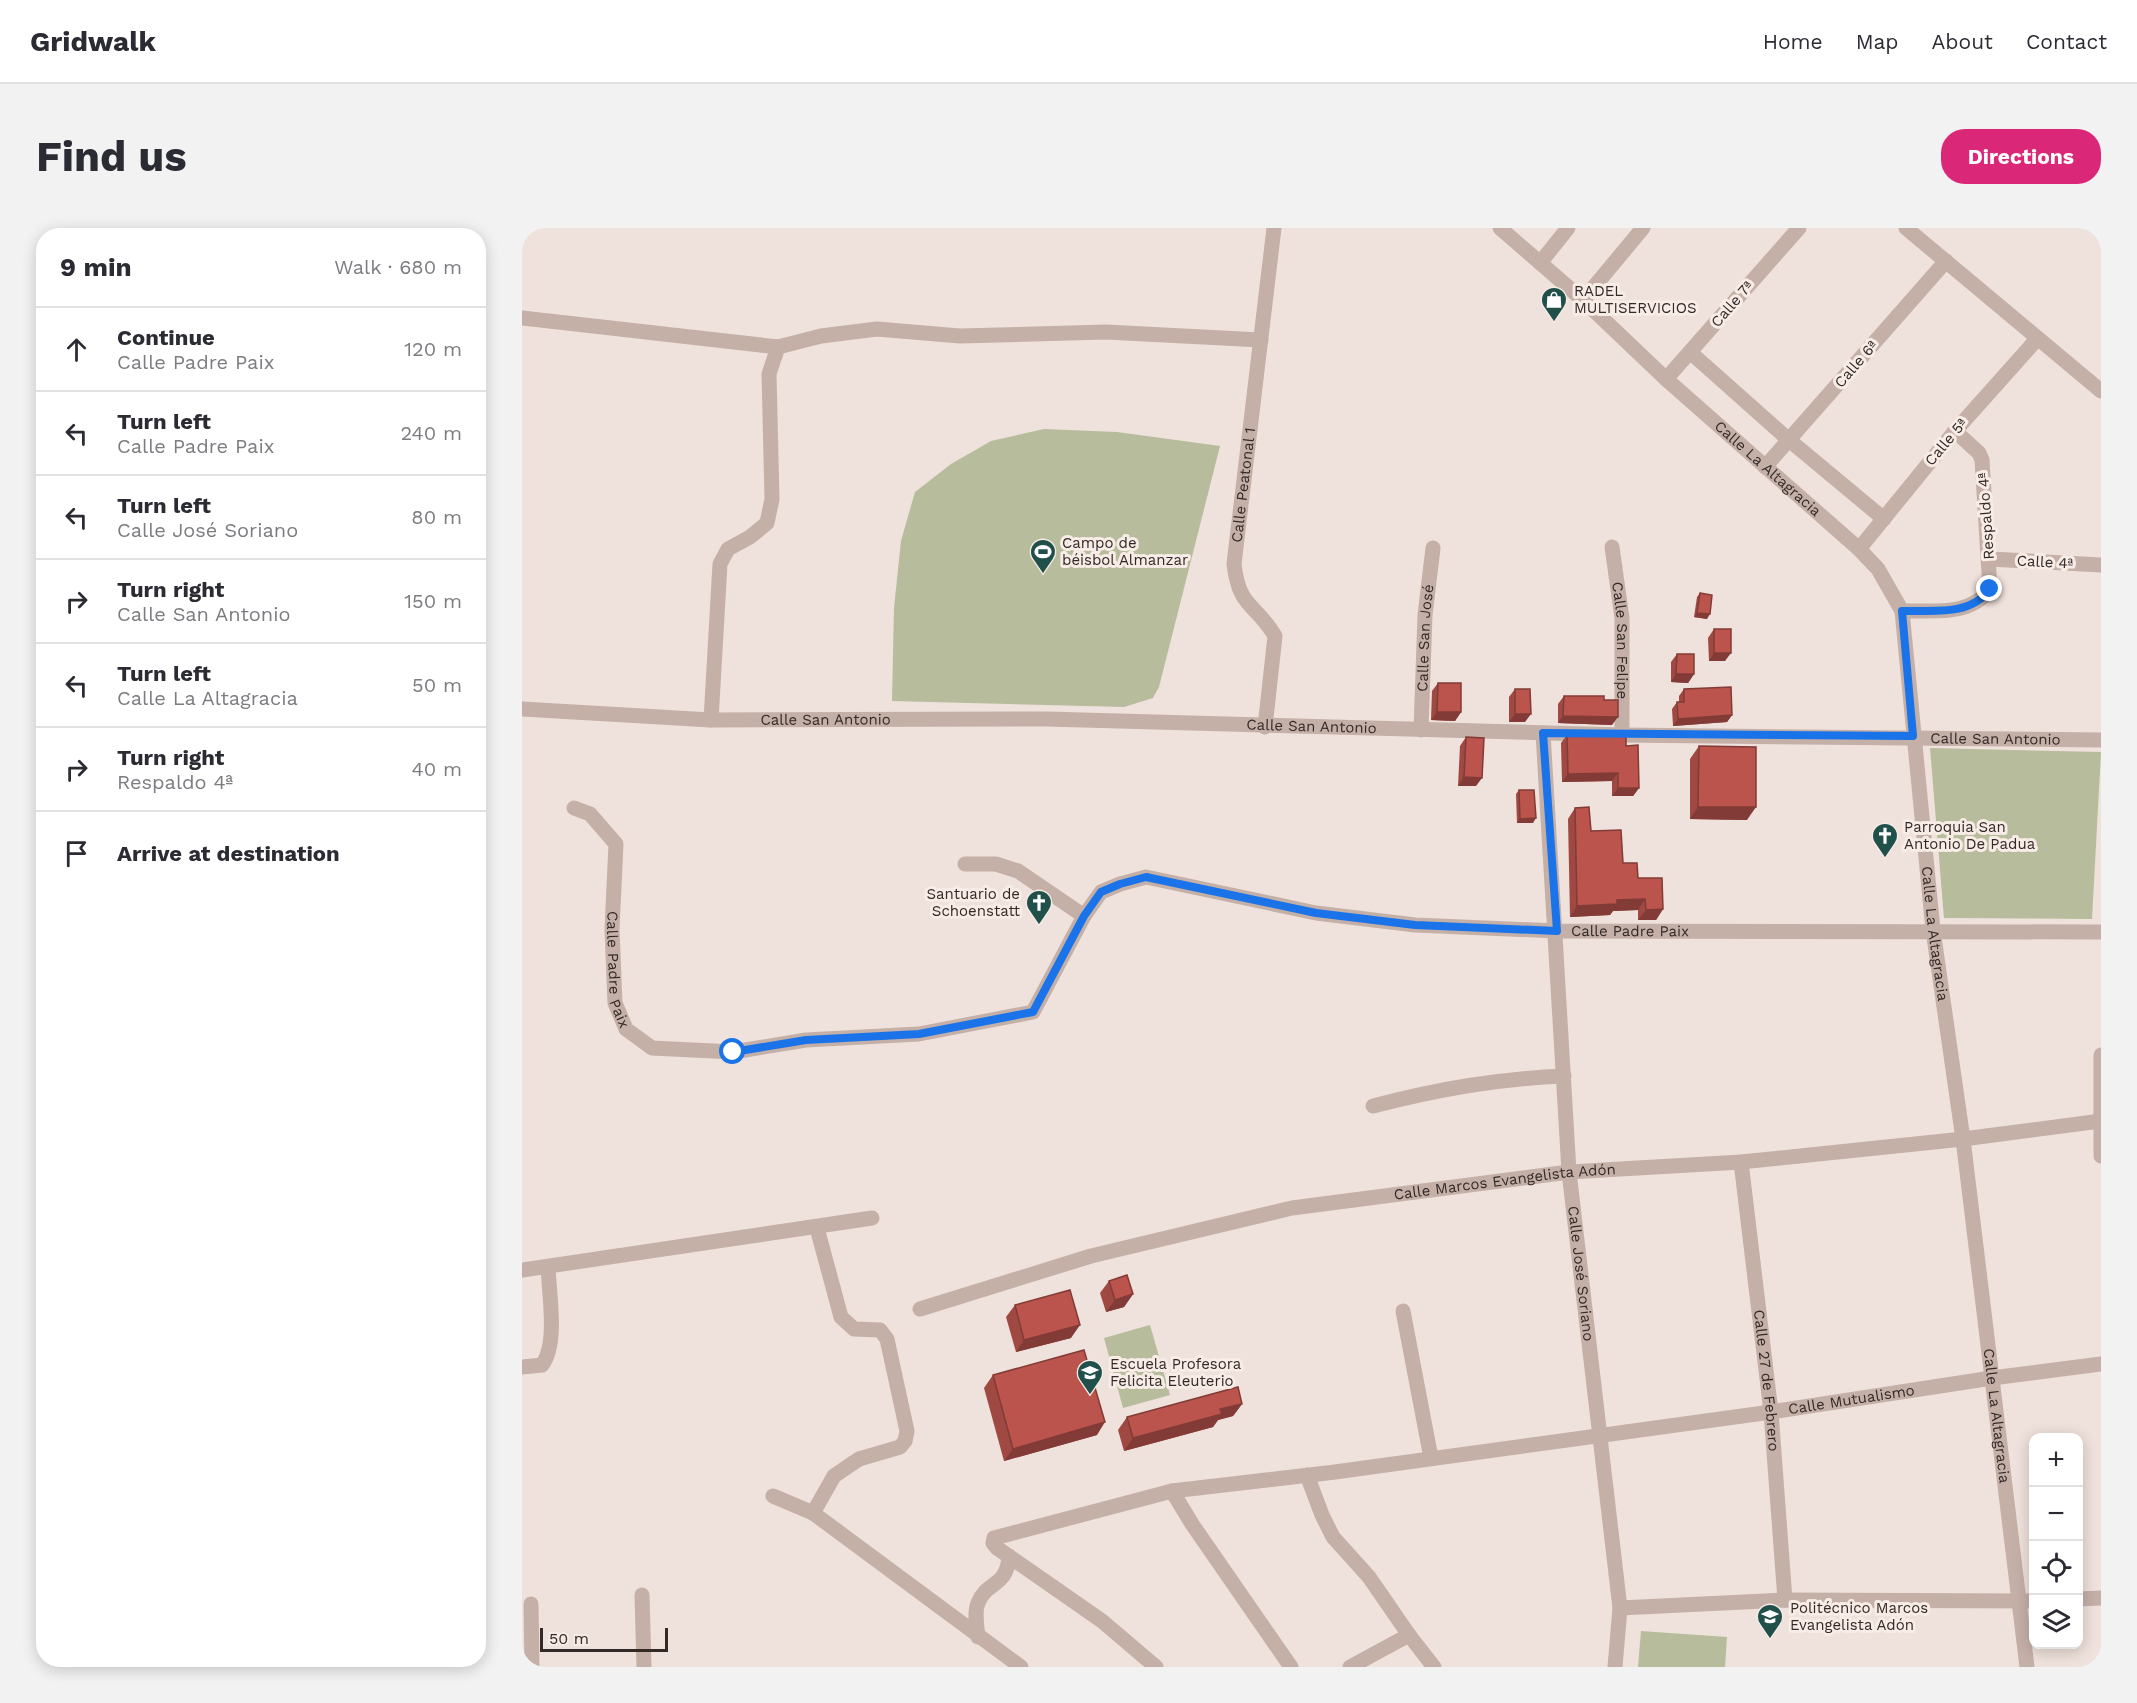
<!DOCTYPE html>
<meta charset="utf-8">
<style>
body{margin:0;font-family:"Work Sans",sans-serif;background:#f2f2f3;color:#2b2b33}
.controls{position:absolute;right:18px;bottom:18px;display:grid;overflow:hidden;border-radius:12px;box-shadow:0 3px 15px #0003}
.controls button{width:54px;height:54px;display:grid;place-items:center;padding:0;border:0;border-bottom:2px solid #e1e1e2;background:#fff;color:#2b2b33;font:30px sans-serif}
.scale{position:absolute;left:18px;bottom:15px;width:128px;box-sizing:border-box;padding-left:6px;border:3px solid #332927;border-top:0;font-size:16px;line-height:21px;white-space:nowrap;color:#332927;-webkit-text-stroke:4px #f7ece6;paint-order:stroke}
.stop{position:absolute;width:18px;height:18px;margin:-14px;border:4px solid #1a73e8;border-radius:50%;background:#fff}
.stop.end{background:#1a73e8;border-color:#fff;box-shadow:0 2px 6px #0008}
.list{margin:0;padding:0;list-style:none}
h2{display:flex;justify-content:space-between;align-items:center;height:78px;margin:0;padding:0 24px;font-size:26px}
h2 small{font-size:20px;font-weight:400;color:#7c7c81}
.list li{display:grid;grid-template-columns:39px 1fr auto;gap:18px;align-items:center;box-sizing:border-box;height:84px;padding:0 24px;border-top:2px solid #e1e1e2}
.list b{display:block;font-size:22px;white-space:nowrap}
.list p{margin:0;font-size:20px;white-space:nowrap;color:#7c7c81}
.list em{font-size:20px;font-style:normal;color:#7c7c81}
.icon{flex:none;width:33px;height:33px;fill:none;stroke:currentColor;stroke-width:2;stroke-linecap:round;stroke-linejoin:round}
.map{position:relative;flex:none;width:1579px;height:1439px;overflow:hidden;border-radius:24px}
header{display:flex;align-items:center;gap:36px;box-sizing:border-box;height:84px;padding:0 30px;background:#fff;border-bottom:2px solid #e1e1e2}
header strong{font-size:28px}
nav{display:flex;gap:33px;margin-inline-start:auto;font-size:21px}
.intro{display:flex;align-items:center;justify-content:space-between;box-sizing:border-box;height:144px;padding:0 36px}
h1{margin:0;font-size:42px}
.button{padding:15px 27px;border-radius:24px;background:#db2777;color:#fff;font-size:21px;font-weight:700}
main{display:flex;gap:36px;padding:0 36px}
aside{flex:1;background:#fff;border-radius:24px;box-shadow:0 3px 15px #0003}
.map>svg:first-child{display:block}
</style>
<header>
<strong>Gridwalk</strong>
<nav><a>Home</a><a>Map</a><a>About</a><a>Contact</a></nav>
</header>
<div class="intro"><h1>Find us</h1><a class="button">Directions</a></div>
<main>
<aside>
<h2>9 min<small>Walk · 680 m</small></h2>
<ul class="list">
<li><svg class="icon" aria-label="ahead" viewBox="0 0 24 24"><path d="M12 20V5M6 11l6-6 6 6"/></svg><div><b>Continue</b><p>Calle Padre Paix</p></div><em>120 m</em></li>
<li><svg class="icon" aria-label="left" viewBox="0 0 24 24"><path d="M17 20v-9H6M10 6l-5 5 5 5"/></svg><div><b>Turn left</b><p>Calle Padre Paix</p></div><em>240 m</em></li>
<li><svg class="icon" aria-label="left" viewBox="0 0 24 24"><path d="M17 20v-9H6M10 6l-5 5 5 5"/></svg><div><b>Turn left</b><p>Calle José Soriano</p></div><em>80 m</em></li>
<li><svg class="icon" aria-label="right" viewBox="0 0 24 24"><path d="M7 20v-9h11M14 6l5 5-5 5"/></svg><div><b>Turn right</b><p>Calle San Antonio</p></div><em>150 m</em></li>
<li><svg class="icon" aria-label="left" viewBox="0 0 24 24"><path d="M17 20v-9H6M10 6l-5 5 5 5"/></svg><div><b>Turn left</b><p>Calle La Altagracia</p></div><em>50 m</em></li>
<li><svg class="icon" aria-label="right" viewBox="0 0 24 24"><path d="M7 20v-9h11M14 6l5 5-5 5"/></svg><div><b>Turn right</b><p>Respaldo 4ª</p></div><em>40 m</em></li>
<li><svg class="icon" aria-label="arrive" viewBox="0 0 24 24"><path d="M6 21V4h12l-3 4 3 4H6"/></svg><div><b>Arrive at destination</b></div></li>
</ul>
</aside>
<div class="map">
<svg width="1579" height="1439" viewBox="0 0 1579 1439">
<rect width="100%" height="100%" fill="#efe1db"/>
<!-- green -->
<g fill="#b7bc9c">
<polygon points="522,201 595,204 698,218 637,459 631,470 602,479 370,473 372,380 379,313 393,264 429,236 469,213"/>
<polygon points="1408,520 1579,524 1570,691 1422,690"/>
<polygon points="628,1097 648,1167 601,1180 582,1110"/>
<polygon points="1119,1403 1205,1409 1203,1439 1116,1439"/>
</g>
<g fill="none" stroke-linecap="round" stroke-linejoin="round">
<!-- minor -->
<g stroke="#c5b0a8" stroke-width="15">
<path id="s1" d="M978 0 1061 72 1144 151 1337 321 1356 341 1380 383 1411 702 1441 911 1505 1439"/>
<polyline points="1384,0 1579,163"/>
<polyline points="1018,35 1046,0"/>
<polyline points="1061,72 1121,0"/>
<polyline points="0,90 256,119"/>
<polyline points="1168,124 1267,212 1362,291"/>
<polyline points="1144,151 1277,0"/>
<polyline points="1243,239 1424,33"/>
<path id="s2" d="M1090 319 1100 390V507"/>
<polyline points="1337,321 1433,203 1515,111"/>
<polyline points="1468,331 1579,337"/>
<path d="M1380 383C1410 382 1448 389 1468 361L1460 232 1457 225 1433 203"/>
<path id="s3" d="M0 481 189 492 525 491 1100 507 1579 512"/>
<polyline points="189,492 198,336 206,321 228,309 245,295 250,271 247,146 256,119 299,108 355,101 438,108 584,104 739,112"/>
<path id="s4" d="M743 499 753 408C734 375 717 381 712 336L752 0"/>
<path id="s5" d="M899 502 903 387 911 320"/>
<path id="s6" d="M1021 505 1047 944 1098 1380 1093 1439"/>
<path id="s7" d="M52 580 68 586 94 616 90 701 93 775 104 801 130 820 211 824 284 812 397 806 511 784 562 688 579 664 598 656 624 649 794 685 893 697 1035 703 1579 704"/>
<polyline points="443,636 474,636 496,643 562,688"/>
<polyline points="1579,827 1579,928"/>
<path d="M851 878C917 861 973 851 1042 848"/>
<path id="s8" d="M1219 934 1249 1184 1263 1372"/>
<polyline points="0,1042 350,990"/>
<path id="s9" d="M398 1081 569 1028 770 980 1047 944 1219 934 1441 911 1579 893"/>
<polyline points="881,1083 909,1230"/>
<path d="M0 1139 20 1137C36 1116 27 1066 26 1039"/>
<polyline points="785,1247 800,1287 811,1309 847,1349 887,1407"/>
<polyline points="650,1263 670,1296 769,1439"/>
<polyline points="251,1268 291,1285 499,1439"/>
<polyline points="291,1285 312,1248 337,1231 378,1219 383,1213 385,1203 365,1111 358,1102 332,1101 319,1089 295,1000"/>
<polyline points="120,1367 122,1439"/>
<polyline points="1556,1371 1579,1370"/>
<polyline points="9,1376 10,1439"/>
<polyline points="1098,1380 1263,1372 1512,1373"/>
<path d="M456 1409C455 1399 452 1384 456 1375 465 1352 485 1360 487 1328"/>
<path id="s10" d="M634 1439 580 1393 475 1320 471 1315 472 1310 650 1263 813 1244 1249 1184 1470 1150 1579 1136"/>
<polyline points="828,1439 887,1407 912,1439"/>
</g>
</g>
<!-- wall -->
<g fill="#a04842">
<polygon points="1178,365 1185,391 1172,389 1175,369"/>
<polygon points="1192,401 1203,433 1187,433 1186,410"/>
<polygon points="1155,426 1172,446 1166,455 1149,454 1149,434"/>
<polygon points="916,455 939,484 933,493 909,492 910,463"/>
<polygon points="993,461 1003,494 987,494 987,469"/>
<polygon points="1162,461 1210,487 1205,494 1151,498 1150,481 1155,474 1157,474 1157,468"/>
<polygon points="1042,468 1082,472 1090,497 1036,495 1036,476"/>
<polygon points="1045,507 1104,518 1117,560 1111,568 1090,568 1090,553 1040,554 1039,515"/>
<polygon points="944,509 954,558 936,558 938,518"/>
<polygon points="1177,518 1225,592 1168,591 1168,531"/>
<polygon points="997,562 1011,595 995,595 994,566"/>
<polygon points="1053,580 1069,603 1101,635 1141,681 1134,692 1116,692 1116,682 1091,683 1088,687 1048,689 1046,591"/>
<polygon points="587,1053 611,1066 602,1079 584,1084 578,1065"/>
<polygon points="493,1077 549,1110 494,1124 484,1089"/>
<polygon points="471,1147 575,1207 482,1233 462,1160"/>
<polygon points="720,1176 711,1188 696,1192 691,1199 602,1223 596,1202 605,1189"/>
</g>
<!-- shaded-wall -->
<g fill="#823b36">
<polygon points="1175,385 1188,386 1185,391 1172,389"/>
<polygon points="1192,425 1209,425 1203,433 1187,433"/>
<polygon points="1154,446 1172,446 1166,455 1149,454"/>
<polygon points="915,484 939,484 933,493 909,492"/>
<polygon points="993,486 1009,486 1003,494 987,494"/>
<polygon points="1210,487 1205,494 1151,498 1156,491"/>
<polygon points="1041,488 1096,489 1090,497 1036,495"/>
<polygon points="1096,545 1090,553 1040,554 1046,546"/>
<polygon points="942,549 960,550 954,558 936,558"/>
<polygon points="1096,560 1117,560 1111,568 1090,568"/>
<polygon points="1176,579 1234,579 1225,592 1168,591"/>
<polygon points="1014,590 1011,595 995,595 998,591"/>
<polygon points="1123,671 1116,682 1091,683 1088,687 1048,689 1055,678 1095,672"/>
<polygon points="1141,681 1134,692 1116,692 1124,682"/>
<polygon points="611,1066 602,1079 584,1084 593,1072"/>
<polygon points="558,1097 549,1110 494,1124 502,1112"/>
<polygon points="720,1176 711,1188 696,1192 691,1199 602,1223 611,1210 698,1181"/>
<polygon points="583,1194 575,1207 482,1233 491,1221"/>
</g>
<!-- building -->
<g fill="#ba544d" stroke="#823b36" stroke-width="1.5">
<polygon points="1178,365 1190,367 1188,386 1175,385"/>
<rect x="1192" y="401" width="17" height="24"/>
<polygon points="1155,426 1172,426 1172,446 1154,446"/>
<polygon points="916,455 939,455 939,484 915,484"/>
<polygon points="1209,459 1210,487 1156,491 1155,474 1162,474 1162,461"/>
<polygon points="993,461 1008,461 1009,486 993,486"/>
<polygon points="1042,468 1082,468 1082,472 1096,472 1096,489 1041,488"/>
<polygon points="1045,507 1104,508 1104,518 1116,517 1117,560 1096,560 1096,545 1046,546"/>
<polygon points="944,509 962,510 960,550 942,549"/>
<polygon points="1177,518 1234,519 1234,579 1176,579"/>
<polygon points="997,562 1012,562 1014,590 998,591"/>
<polygon points="1067,579 1069,603 1099,602 1101,635 1115,635 1116,650 1140,650 1141,681 1124,682 1123,671 1095,672 1095,676 1055,678 1053,580"/>
<polygon points="605,1047 611,1066 593,1072 587,1053"/>
<polygon points="548,1062 558,1097 502,1112 493,1077"/>
<polygon points="562,1122 583,1194 491,1221 471,1147"/>
<polygon points="716,1159 720,1176 698,1181 700,1186 611,1210 605,1189"/>
</g>
<g fill="none" stroke-linecap="round" stroke-linejoin="round">
<!-- route -->
<path stroke="#1a73e8" stroke-width="8" d="M211 824 284 812 397 806 511 784 562 688 579 664 598 656 624 649 794 685 893 697 1035 703 1021 505 1391 508 1380 383C1410 382 1448 389 1468 361"/>
</g>
<!-- icons -->
<defs>
<symbol id="shop-pin" viewBox="-11 -11 22 30"><path d="M0 17L-7.5 6A9.5 9.5 0 1 1 7.5 6Z" fill="#21504b" stroke="#f7ece6"/><path d="M-5-2.5h2.3a2.7 3.5 0 0 1 5.4 0H5L5.5 6h-11ZM-1.5-2.5h3a1.5 2.3 0 0 0-3 0Z" fill="#fff"/></symbol>
<symbol id="stadium-pin" viewBox="-11 -11 22 30"><path d="M0 17L-7.5 6A9.5 9.5 0 1 1 7.5 6Z" fill="#21504b" stroke="#f7ece6"/><path d="M0-5a6.5 5 0 1 0 0 10a6.5 5 0 1 0 0-10ZM-3.5-1.8h7v3.6h-7Z" fill="#fff"/></symbol>
<symbol id="church-pin" viewBox="-11 -11 22 30"><path d="M0 17L-7.5 6A9.5 9.5 0 1 1 7.5 6Z" fill="#21504b" stroke="#f7ece6"/><path d="M-1.2-6h2.4v3.5h3.3v2.4h-3.3V6h-2.4V-.1h-3.3v-2.4h3.3Z" fill="#fff"/></symbol>
<symbol id="school-pin" viewBox="-11 -11 22 30"><path d="M0 17L-7.5 6A9.5 9.5 0 1 1 7.5 6Z" fill="#21504b" stroke="#f7ece6"/><path d="M0-5L7-2L0 1L-7-2ZM-4 1L0 2.5L4 1V4Q0 6-4 4Z" fill="#fff"/></symbol>
</defs>
<g fill-rule="evenodd">
<use href="#shop-pin" x="1017" y="57" width="30" height="40"/>
<use href="#stadium-pin" x="506" y="309" width="30" height="40"/>
<use href="#church-pin" x="1348" y="593" width="30" height="40"/>
<use href="#church-pin" x="502" y="660" width="30" height="40"/>
<use href="#school-pin" x="553" y="1130" width="30" height="40"/>
<use href="#school-pin" x="1233" y="1374" width="30" height="40"/>
</g>
<g text-anchor="middle" stroke-width="6" stroke-linejoin="round" paint-order="stroke">
<!-- poi labels -->
<g font-size="15" fill="#332927" stroke="#f7ece6" text-anchor="start">
<text x="1052" y="68">RADEL<tspan x="1052" dy="17">MULTISERVICIOS</tspan></text>
<text x="540" y="320">Campo de<tspan x="540" dy="17">béisbol Almanzar</tspan></text>
<text x="1382" y="604">Parroquia San<tspan x="1382" dy="17">Antonio De Padua</tspan></text>
<text x="498" y="671" text-anchor="end">Santuario de<tspan x="498" dy="17">Schoenstatt</tspan></text>
<text x="588" y="1141">Escuela Profesora<tspan x="588" dy="17">Felicita Eleuterio</tspan></text>
<text x="1268" y="1385">Politécnico Marcos<tspan x="1268" dy="17">Evangelista Adón</tspan></text>
</g>
<!-- street labels -->
<g font-size="15" fill="#332927" stroke="#f7ece6">
<text transform="translate(1210 76) rotate(-49)" y="5">Calle 7ª</text>
<text transform="translate(1334 136) rotate(-49)" y="5">Calle 6ª</text>
<text transform="translate(1424 214) rotate(-50)" y="5">Calle 5ª</text>
<text dy="5" stroke="none"><textPath href="#s1" startOffset="360">Calle La Altagracia</textPath></text>
<text dy="5" stroke="none"><textPath href="#s4" startOffset="256">Calle Peatonal 1</textPath></text>
<text transform="translate(1464 288) rotate(-94)" y="5">Respaldo 4ª</text>
<text transform="translate(1523 334) rotate(3)" y="5">Calle 4ª</text>
<text dy="5" stroke="none"><textPath href="#s5" startOffset="92">Calle San José</textPath></text>
<text dy="5" stroke="none"><textPath href="#s2" startOffset="94">Calle San Felipe</textPath></text>
<text dy="5" stroke="none"><textPath href="#s3" startOffset="304">Calle San Antonio</textPath></text>
<text dy="5" stroke="none"><textPath href="#s3" startOffset="790">Calle San Antonio</textPath></text>
<text dy="5" stroke="none"><textPath href="#s3" startOffset="1474">Calle San Antonio</textPath></text>
<text dy="5" stroke="none"><textPath href="#s7" startOffset="1335">Calle Padre Paix</textPath></text>
<text dy="5" stroke="none"><textPath href="#s1" startOffset="882">Calle La Altagracia</textPath></text>
<text dy="5" stroke="none"><textPath href="#s7" startOffset="183">Calle Padre Paix</textPath></text>
<text dy="5" stroke="none"><textPath href="#s9" startOffset="600">Calle Marcos Evangelista Adón</textPath></text>
<text dy="5" stroke="none"><textPath href="#s6" startOffset="542">Calle José Soriano</textPath></text>
<text dy="5" stroke="none"><textPath href="#s8" startOffset="220">Calle 27 de Febrero</textPath></text>
<text dy="5" stroke="none"><textPath href="#s10" startOffset="1080">Calle Mutualismo</textPath></text>
<text dy="5" stroke="none"><textPath href="#s1" startOffset="1368">Calle La Altagracia</textPath></text>
</g>
</g>
</svg>
<div class="controls">
<button>+</button>
<button>−</button>
<button><svg class="icon" aria-label="locate" viewBox="0 0 24 24"><circle cx="12" cy="12" r="6"/><path d="M12 2v4M12 18v4M2 12h4M18 12h4"/></svg></button>
<button><svg class="icon" aria-label="layers" viewBox="0 0 24 24"><path d="M12 4l9 5-9 5-9-5zM3 14l9 5 9-5"/></svg></button>
</div>
<div class="scale">50 m</div>
<div class="stop" style="left:211px;top:824px"></div>
<div class="stop end" style="left:1468px;top:361px"></div>
</div>
</main>
